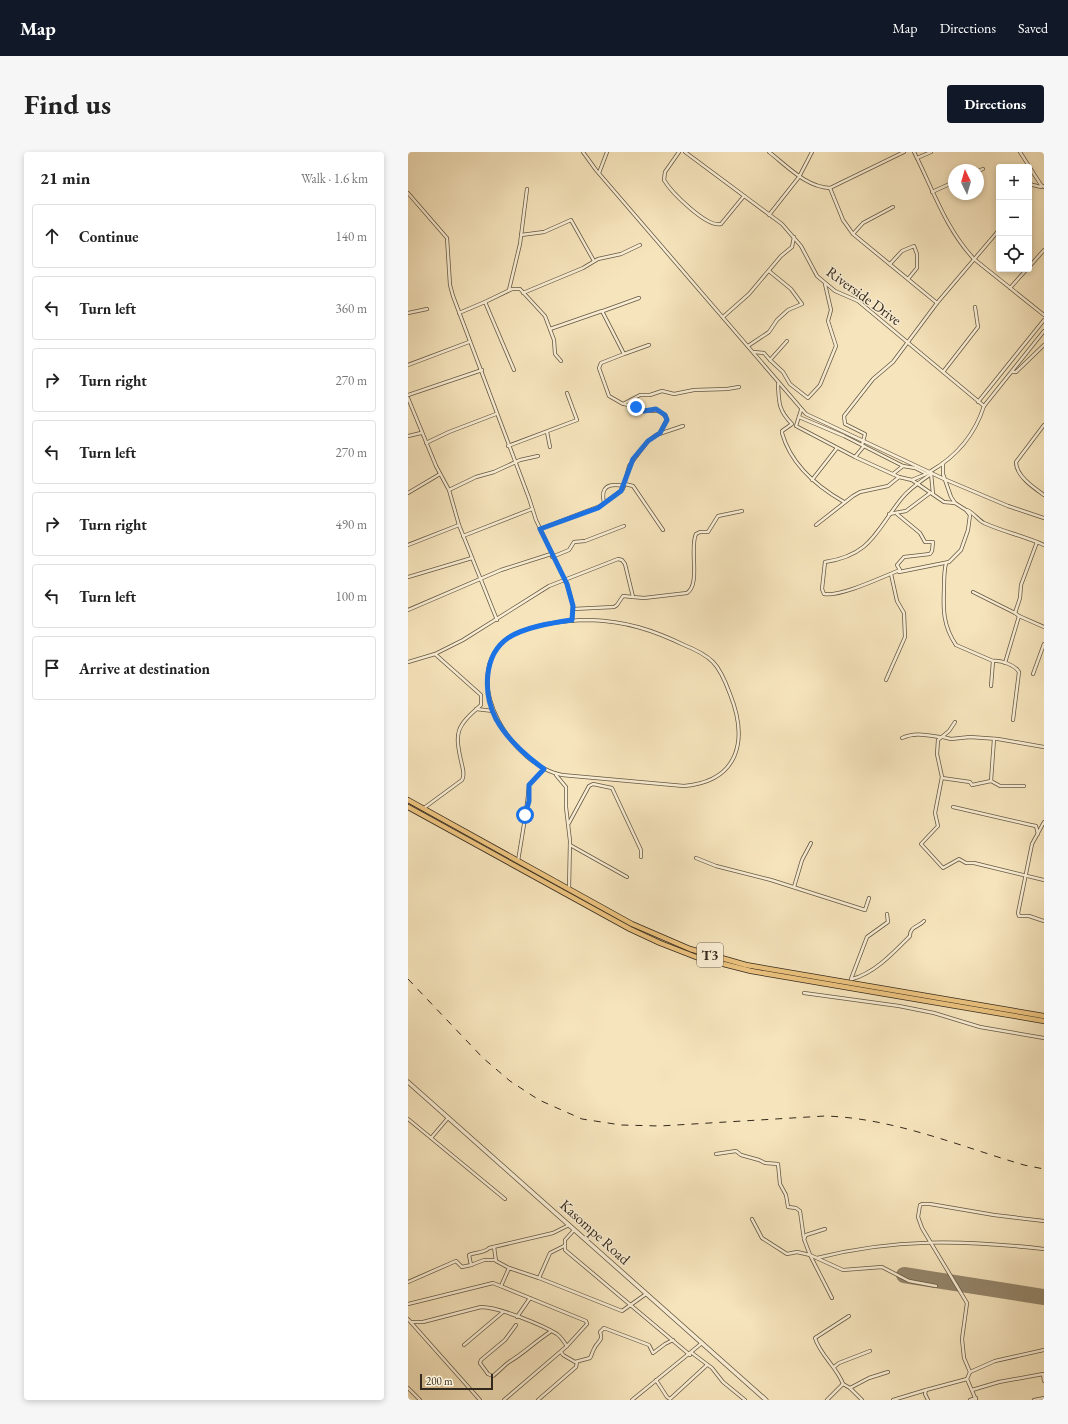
<!DOCTYPE html>
<meta charset="utf-8">
<style>
body{margin:0;font-family:"EB Garamond",serif;background:#f6f6f6;color:#222}
.controls{position:absolute;right:12px;top:12px;display:grid;overflow:hidden;border-radius:4px;box-shadow:0 2px 6px #0003}
.controls button{width:36px;height:36px;display:grid;place-items:center;padding:0;border:0;border-bottom:1px solid #e0e0e0;background:#fff;color:#222;font:20px sans-serif}
.compass{position:absolute;left:540px;top:12px;width:36px;height:36px;border-radius:50%;background:#fff;box-shadow:0 2px 6px #0003;rotate:355deg}
.scale{position:absolute;left:12px;bottom:10px;width:73px;box-sizing:border-box;padding-left:4px;border:2px solid #33291c;border-top:0;font-size:11px;line-height:14px;white-space:nowrap;color:#33291c;-webkit-text-stroke:3px #f9edd3;paint-order:stroke}
.stop{position:absolute;width:12px;height:12px;margin:-9px;border:3px solid #1a73e8;border-radius:50%;background:#fff}
.stop.end{background:#1a73e8;border-color:#fff;box-shadow:0 1px 4px #0008}
.list{margin:0;padding:0;list-style:none}
h2{display:flex;justify-content:space-between;align-items:center;height:52px;margin:0;padding:0 16px;font-size:17px}
h2 small{font-size:13px;font-weight:400;color:#767676}
.list li{display:grid;grid-template-columns:26px 1fr auto;gap:12px;align-items:center;box-sizing:border-box;height:64px;margin:0 8px 8px;padding:0 8px;border:1px solid #e0e0e0;border-radius:4px}
.list b{display:block;font-size:15px;white-space:nowrap}
.list em{font-size:13px;font-style:normal;color:#767676}
.icon{flex:none;width:22px;height:22px;fill:none;stroke:currentColor;stroke-width:2;stroke-linecap:round;stroke-linejoin:round}
.map{position:relative;flex:none;width:636px;height:1248px;overflow:hidden;border-radius:4px}
header{display:flex;align-items:center;gap:24px;box-sizing:border-box;height:56px;padding:0 20px;background:#111827;color:#fff}
header strong{font-size:19px}
nav{display:flex;gap:22px;margin-inline-start:auto;font-size:14px}
.intro{display:flex;align-items:center;justify-content:space-between;box-sizing:border-box;height:96px;padding:0 24px}
h1{margin:0;font-size:28px}
.button{padding:10px 18px;border-radius:4px;background:#111827;color:#fff;font-size:14px;font-weight:700}
main{display:flex;gap:24px;padding:0 24px}
aside{flex:1;background:#fff;border-radius:4px;box-shadow:0 2px 6px #0003}
.map>svg:first-child{display:block}
</style>
<header>
<strong>Map</strong>
<nav><a>Map</a><a>Directions</a><a>Saved</a></nav>
</header>
<div class="intro"><h1>Find us</h1><a class="button">Directions</a></div>
<main>
<aside>
<h2>21 min<small>Walk · 1.6 km</small></h2>
<ul class="list">
<li><svg class="icon" aria-label="ahead" viewBox="0 0 24 24"><path d="M12 20V5M6 11l6-6 6 6"/></svg><div><b>Continue</b></div><em>140 m</em></li>
<li><svg class="icon" aria-label="left" viewBox="0 0 24 24"><path d="M17 20v-9H6M10 6l-5 5 5 5"/></svg><div><b>Turn left</b></div><em>360 m</em></li>
<li><svg class="icon" aria-label="right" viewBox="0 0 24 24"><path d="M7 20v-9h11M14 6l5 5-5 5"/></svg><div><b>Turn right</b></div><em>270 m</em></li>
<li><svg class="icon" aria-label="left" viewBox="0 0 24 24"><path d="M17 20v-9H6M10 6l-5 5 5 5"/></svg><div><b>Turn left</b></div><em>270 m</em></li>
<li><svg class="icon" aria-label="right" viewBox="0 0 24 24"><path d="M7 20v-9h11M14 6l5 5-5 5"/></svg><div><b>Turn right</b></div><em>490 m</em></li>
<li><svg class="icon" aria-label="left" viewBox="0 0 24 24"><path d="M17 20v-9H6M10 6l-5 5 5 5"/></svg><div><b>Turn left</b></div><em>100 m</em></li>
<li><svg class="icon" aria-label="arrive" viewBox="0 0 24 24"><path d="M6 21V4h12l-3 4 3 4H6"/></svg><div><b>Arrive at destination</b></div></li>
</ul>
</aside>
<div class="map">
<svg width="636" height="1248" viewBox="0 0 636 1248">
<rect width="100%" height="100%" fill="#f6e4bc"/>
<filter id="stains"><feTurbulence type="fractalNoise" baseFrequency=".005" numOctaves="4"/><feColorMatrix values="0 0 0 0 .2 0 0 0 0 .09 0 0 0 0 .02 0 0 0 .5 -.17"/></filter>
<radialGradient id="worn" r=".72"><stop offset=".6" stop-color="#630" stop-opacity="0"/><stop offset="1" stop-color="#630" stop-opacity=".3"/></radialGradient>
<g fill="none" stroke-linecap="round" stroke-linejoin="round">
<!-- runway -->
<polyline stroke="#94866c" stroke-width="16" points="496,1123 636,1145"/>
<defs>
<g id="minor">
<polyline points="175,0 188,18 398,262 536,327 600,354 636,366"/>
<path d="M271 0 257 20 256 28C263 40 299 76 313 72L336 44"/>
<polyline points="277,0 374,72 393,94 409,124 427,139 450,149 576,254 636,179"/>
<path d="M361 0C379 14 398 35 422 36L496 0"/>
<path d="M506 0C525 37 537 76 566 107L636 163"/>
<polyline points="612,0 633,33 636,35"/>
<polyline points="509,6 523,0"/>
<polyline points="570,19 575,17"/>
<polyline points="191,21 199,0"/>
<polyline points="621,32 633,35"/>
<polyline points="422,36 435,68 445,82 529,151"/>
<polyline points="524,40 546,30"/>
<polyline points="0,41 39,86 42,133 45,144 121,346 128,368 159,432 165,454 164,469"/>
<polyline points="361,63 391,25 404,0"/>
<polyline points="445,82 455,71 485,55"/>
<polyline points="113,83 136,80 163,68 186,109"/>
<polyline points="482,112 494,99 506,94 509,102 509,116 500,127"/>
<polyline points="621,115 636,98"/>
<polyline points="602,136 619,117"/>
<polyline points="101,138 112,92 119,37"/>
<polyline points="115,141 175,116 190,107 213,102 232,93"/>
<polyline points="77,150 104,137 112,137 137,164 146,188 147,202 153,209"/>
<polyline points="195,159 231,146"/>
<polyline points="0,161 19,157"/>
<polyline points="51,161 77,150 106,218"/>
<polyline points="315,165 341,142 373,104 384,95 386,85"/>
<polyline points="142,177 194,159 216,202 241,193"/>
<polyline points="379,189 362,208 375,220 382,232 400,246 412,233 428,194 420,169 423,158 417,132"/>
<polyline points="340,194 361,180 369,168 380,158 394,152 383,137 361,119"/>
<polyline points="346,200 356,201 362,208"/>
<polyline points="216,202 193,211 191,216 201,244 215,252 232,243 242,243 254,239 266,242 286,238 319,237 331,235"/>
<polyline points="0,213 61,190"/>
<polyline points="535,220 570,175 567,155"/>
<polyline points="604,220 608,220 636,193"/>
<path d="M370 232C371 250 370 258 384 272L374 279V281C383 313 408 334 436 350"/>
<polyline points="0,243 74,218"/>
<polyline points="0,246 28,314 41,338 51,373 89,468"/>
<polyline points="570,250 636,168"/>
<path d="M216 252C222 253 232 259 237 259 248 259 252 256 259 267L252 281"/>
<polyline points="393,258 388,274 447,305"/>
<polyline points="391,265 436,284 495,314 507,316 517,321"/>
<path d="M636 273 608 310C608 324 626 336 636 343"/>
<polyline points="139,280 142,295"/>
<polyline points="0,284 13,281"/>
<polyline points="18,291 41,280 88,262"/>
<polyline points="454,293 457,282 437,272 436,264 465,227 485,210 529,151 591,78"/>
<polyline points="100,294 169,268 159,241"/>
<polyline points="456,294 447,305 491,325 504,328 536,350 547,351"/>
<polyline points="523,321 525,342"/>
<polyline points="485,322 495,314"/>
<polyline points="404,328 429,296"/>
<path d="M504 328C510 325 518 323 523 319 549 304 567 282 576 254"/>
<polyline points="217,330 217,332 225,334 255,378"/>
<polyline points="41,338 68,325 86,320 112,308 130,304"/>
<polyline points="0,341 32,322"/>
<path d="M196 351C192 334 201 331 216 334"/>
<path d="M559 358C566 361 570 368 576 371 596 380 616 384 636 393"/>
<polyline points="481,362 498,359 522,341"/>
<path d="M489 362 512 381 517 390H525L524 399 522 402 496 405 489 413 492 418C474 425 433 445 416 442L414 437 417 410C464 403 468 378 494 346 502 336 513 329 523 322"/>
<polyline points="408,373 445,344 452,340 480,334 491,325"/>
<polyline points="132,377 192,354 215,337 221,314 240,289 248,283 275,274"/>
<polyline points="55,384 124,357"/>
<polyline points="0,393 51,373"/>
<polyline points="144,405 161,398 166,390 177,389 216,374"/>
<path d="M538 411C536 419 536 427 536 436 535 457 535 474 548 493L585 509 583 534"/>
<polyline points="491,420 541,410 553,398 560,378 562,363 558,358 547,351 543,345 535,322 535,311"/>
<polyline points="0,425 64,406"/>
<polyline points="565,440 607,461 611,464 636,475"/>
<polyline points="165,457 206,455 209,453 215,444 225,445"/>
<polyline points="0,458 93,418 143,402"/>
<polyline points="607,461 612,446 613,433 629,390"/>
<path d="M182 468C217 469 245 478 276 493 286 497 297 502 305 510 313 518 318 531 322 542 340 587 332 629 276 634L154 623C106 614 52 531 95 490 113 473 158 468 182 468Z"/>
<path d="M585 509C593 508 607 513 611 520L605 568"/>
<path d="M0 510 27 502 55 488 141 434 210 407 214 408 217 412 225 445 236 446 279 441C293 432 281 396 288 382L292 380H300L310 364 334 359"/>
<polyline points="597,511 611,464"/>
<polyline points="625,522 636,492"/>
<polyline points="478,528 497,485 496,461 489,449 483,422"/>
<polyline points="68,557 85,559"/>
<polyline points="547,570 541,579 530,588 529,602 534,625 527,661 530,674 513,692 535,716 551,707 558,711 566,711 636,728"/>
<polyline points="535,585 543,587 562,585 590,587 636,595"/>
<path d="M494 586C507 580 518 583 532 585"/>
<polyline points="148,623 158,635 158,655 162,689 161,737"/>
<polyline points="534,626 562,630 564,633 583,629 586,587"/>
<polyline points="583,629 592,634 616,634"/>
<polyline points="545,655 623,673 628,674 630,682"/>
<path d="M16 656 54 628C57 623 55 618 54 613 46 579 48 575 73 553V543L27 502"/>
<polyline points="636,670 624,692 610,761 611,764 621,764 636,769"/>
<polyline points="161,671 181,634 185,632 204,636 233,698 233,705"/>
<polyline points="162,693 219,725"/>
<polyline points="288,706 308,714 363,728 457,758 461,746"/>
<path d="M110 709C114 684 119 658 121 633L136 617"/>
<polyline points="386,735 394,708 403,691"/>
<polyline points="443,827 459,785 480,770 479,762"/>
<path d="M444 827C467 821 486 800 502 784 502 774 511 775 516 769"/>
<polyline points="396,841 491,854 526,861 572,875 636,886"/>
<polyline points="0,967 97,1047"/>
<polyline points="23,986 40,966"/>
<polyline points="308,1002 328,999 333,1003 351,1008 357,1011 370,1012 372,1032 378,1043 380,1055 388,1056 392,1059 396,1087"/>
<polyline points="344,1067 354,1086 379,1102 389,1100 402,1103 435,1118 474,1115 501,1129 528,1134"/>
<polyline points="417,1077 398,1083 396,1087 402,1103 424,1146"/>
<polyline points="166,1078 157,1088 157,1098 282,1203"/>
<polyline points="86,1095 88,1109 101,1116"/>
<path d="M409 1106C487 1086 557 1088 636 1097"/>
<polyline points="63,1113 76,1108 88,1108"/>
<polyline points="131,1126 142,1101 156,1094"/>
<path d="M0 1130 48 1109 54 1115 63 1113 61 1103C67 1100 77 1101 81 1096L145 1081 161 1073"/>
<polyline points="93,1134 101,1116 131,1126 214,1159 238,1142"/>
<polyline points="0,1152 85,1131 178,1169 179,1172 159,1194 96,1248"/>
<path d="M441 1164 407 1186C412 1203 429 1215 435 1232L442 1236 454 1248"/>
<polyline points="109,1165 122,1146"/>
<polyline points="0,1167 72,1248"/>
<path d="M3 1170H15L73 1155C91 1155 134 1173 149 1182 153 1185 156 1190 159 1194"/>
<path d="M108 1173 97 1188 73 1208 72 1211 80 1222 85 1224C89 1221 99 1211 101 1210 115 1202 128 1189 142 1180"/>
<polyline points="56,1193 95,1160"/>
<path d="M153 1200 155 1203 167 1210 182 1206C184 1203 184 1200 186 1197 189 1189 196 1189 192 1180L196 1176 241 1193 245 1201 257 1192 265 1188"/>
<polyline points="284,1201 304,1216 315,1230 337,1248"/>
<polyline points="426,1215 431,1211 462,1199"/>
<polyline points="562,1220 587,1209 636,1198"/>
<polyline points="559,1227 562,1220 556,1206 554,1187 559,1151 514,1076 510,1065 512,1053 514,1052 522,1052 586,1063 636,1069"/>
<polyline points="248,1228 259,1245 262,1247 299,1213"/>
<polyline points="0,1236 12,1248"/>
<polyline points="442,1236 461,1226 480,1220"/>
<polyline points="564,1238 591,1230 635,1222 636,1229"/>
<polyline points="130,1248 168,1215 169,1210"/>
<polyline points="224,1248 294,1191"/>
<polyline points="419,1248 435,1232"/>
<polyline points="485,1248 518,1238"/>
<polyline points="520,1248 517,1242 518,1238 559,1227 568,1248"/>
<polyline points="562,1248 568,1246"/>
<polyline points="626,1248 636,1246"/>
</g>
<polyline id="tertiary" points="0,930 358,1248"/>
<g id="trunk">
<polyline points="0,648 224,772 282,797 338,813 636,864"/>
<polyline points="0,655 222,777 252,791 288,805 343,819 636,869"/>
</g>
</defs>
<!-- minor casing -->
<use href="#minor" stroke="#645844" stroke-width="4"/>
<!-- tertiary casing -->
<use href="#tertiary" stroke="#645844" stroke-width="5"/>
<!-- trunk casing -->
<use href="#trunk" stroke="#33291c" stroke-width="6"/>
<!-- minor -->
<use href="#minor" stroke="#f9edd3" stroke-width="2.5"/>
<!-- tertiary -->
<use href="#tertiary" stroke="#f9edd3" stroke-width="3.5"/>
<!-- trunk -->
<use href="#trunk" stroke="#ebc27e" stroke-width="4.5"/>
<!-- rail -->
<path stroke="#33291c" stroke-width="1" stroke-dasharray="7 7" stroke-linecap="butt" d="M0 827 75 906 102 929 131 948 174 967 213 973 252 974 417 964C485 966 551 994 616 1013L636 1017"/>
</g>
<g fill="none" stroke-linecap="round" stroke-linejoin="round">
<!-- route -->
<path stroke="#1a73e8" stroke-width="5" d="M117 663 121 649V633L136 617C118 604 99 587 88 567 75 542 75 503 100 486 117 475 144 471 164 468L165 454 159 432 132 377 190 356 213 339 225 307 240 289 252 281 259 268 257 263 248 257 236 259 228 255"/>
</g>
<g text-anchor="middle" stroke-width="3" stroke-linejoin="round" paint-order="stroke">
<!-- shield labels -->
<rect fill="#f9edd3" stroke="#6e6453" stroke-width="1" x="289" y="791" width="26" height="24" rx="3"/>
<g font-size="14" font-weight="bold" fill="#33291c">
<text x="302" y="808">T3</text>
</g>
<!-- street labels -->
<g font-size="15" fill="#33291c" stroke="#f9edd3">
<text transform="translate(456 144) rotate(36)" y="5">Riverside Drive</text>
<text transform="translate(187 1080) rotate(42)" y="5">Kasompe Road</text>
</g>
</g>
<rect width="100%" height="100%" filter="url(#stains)"/>
<rect width="100%" height="100%" fill="url(#worn)"/>
</svg>
<div class="controls">
<button>+</button>
<button>−</button>
<button><svg class="icon" aria-label="locate" viewBox="0 0 24 24"><circle cx="12" cy="12" r="6"/><path d="M12 2v4M12 18v4M2 12h4M18 12h4"/></svg></button>
</div>
<svg class="compass" viewBox="-18 -18 36 36"><path d="M0-13l5 13h-10z" fill="#e53935"/><path d="M0 13l5-13h-10z" fill="#767676"/></svg>
<div class="scale">200 m</div>
<div class="stop" style="left:117px;top:663px"></div>
<div class="stop end" style="left:228px;top:255px"></div>
</div>
</main>
